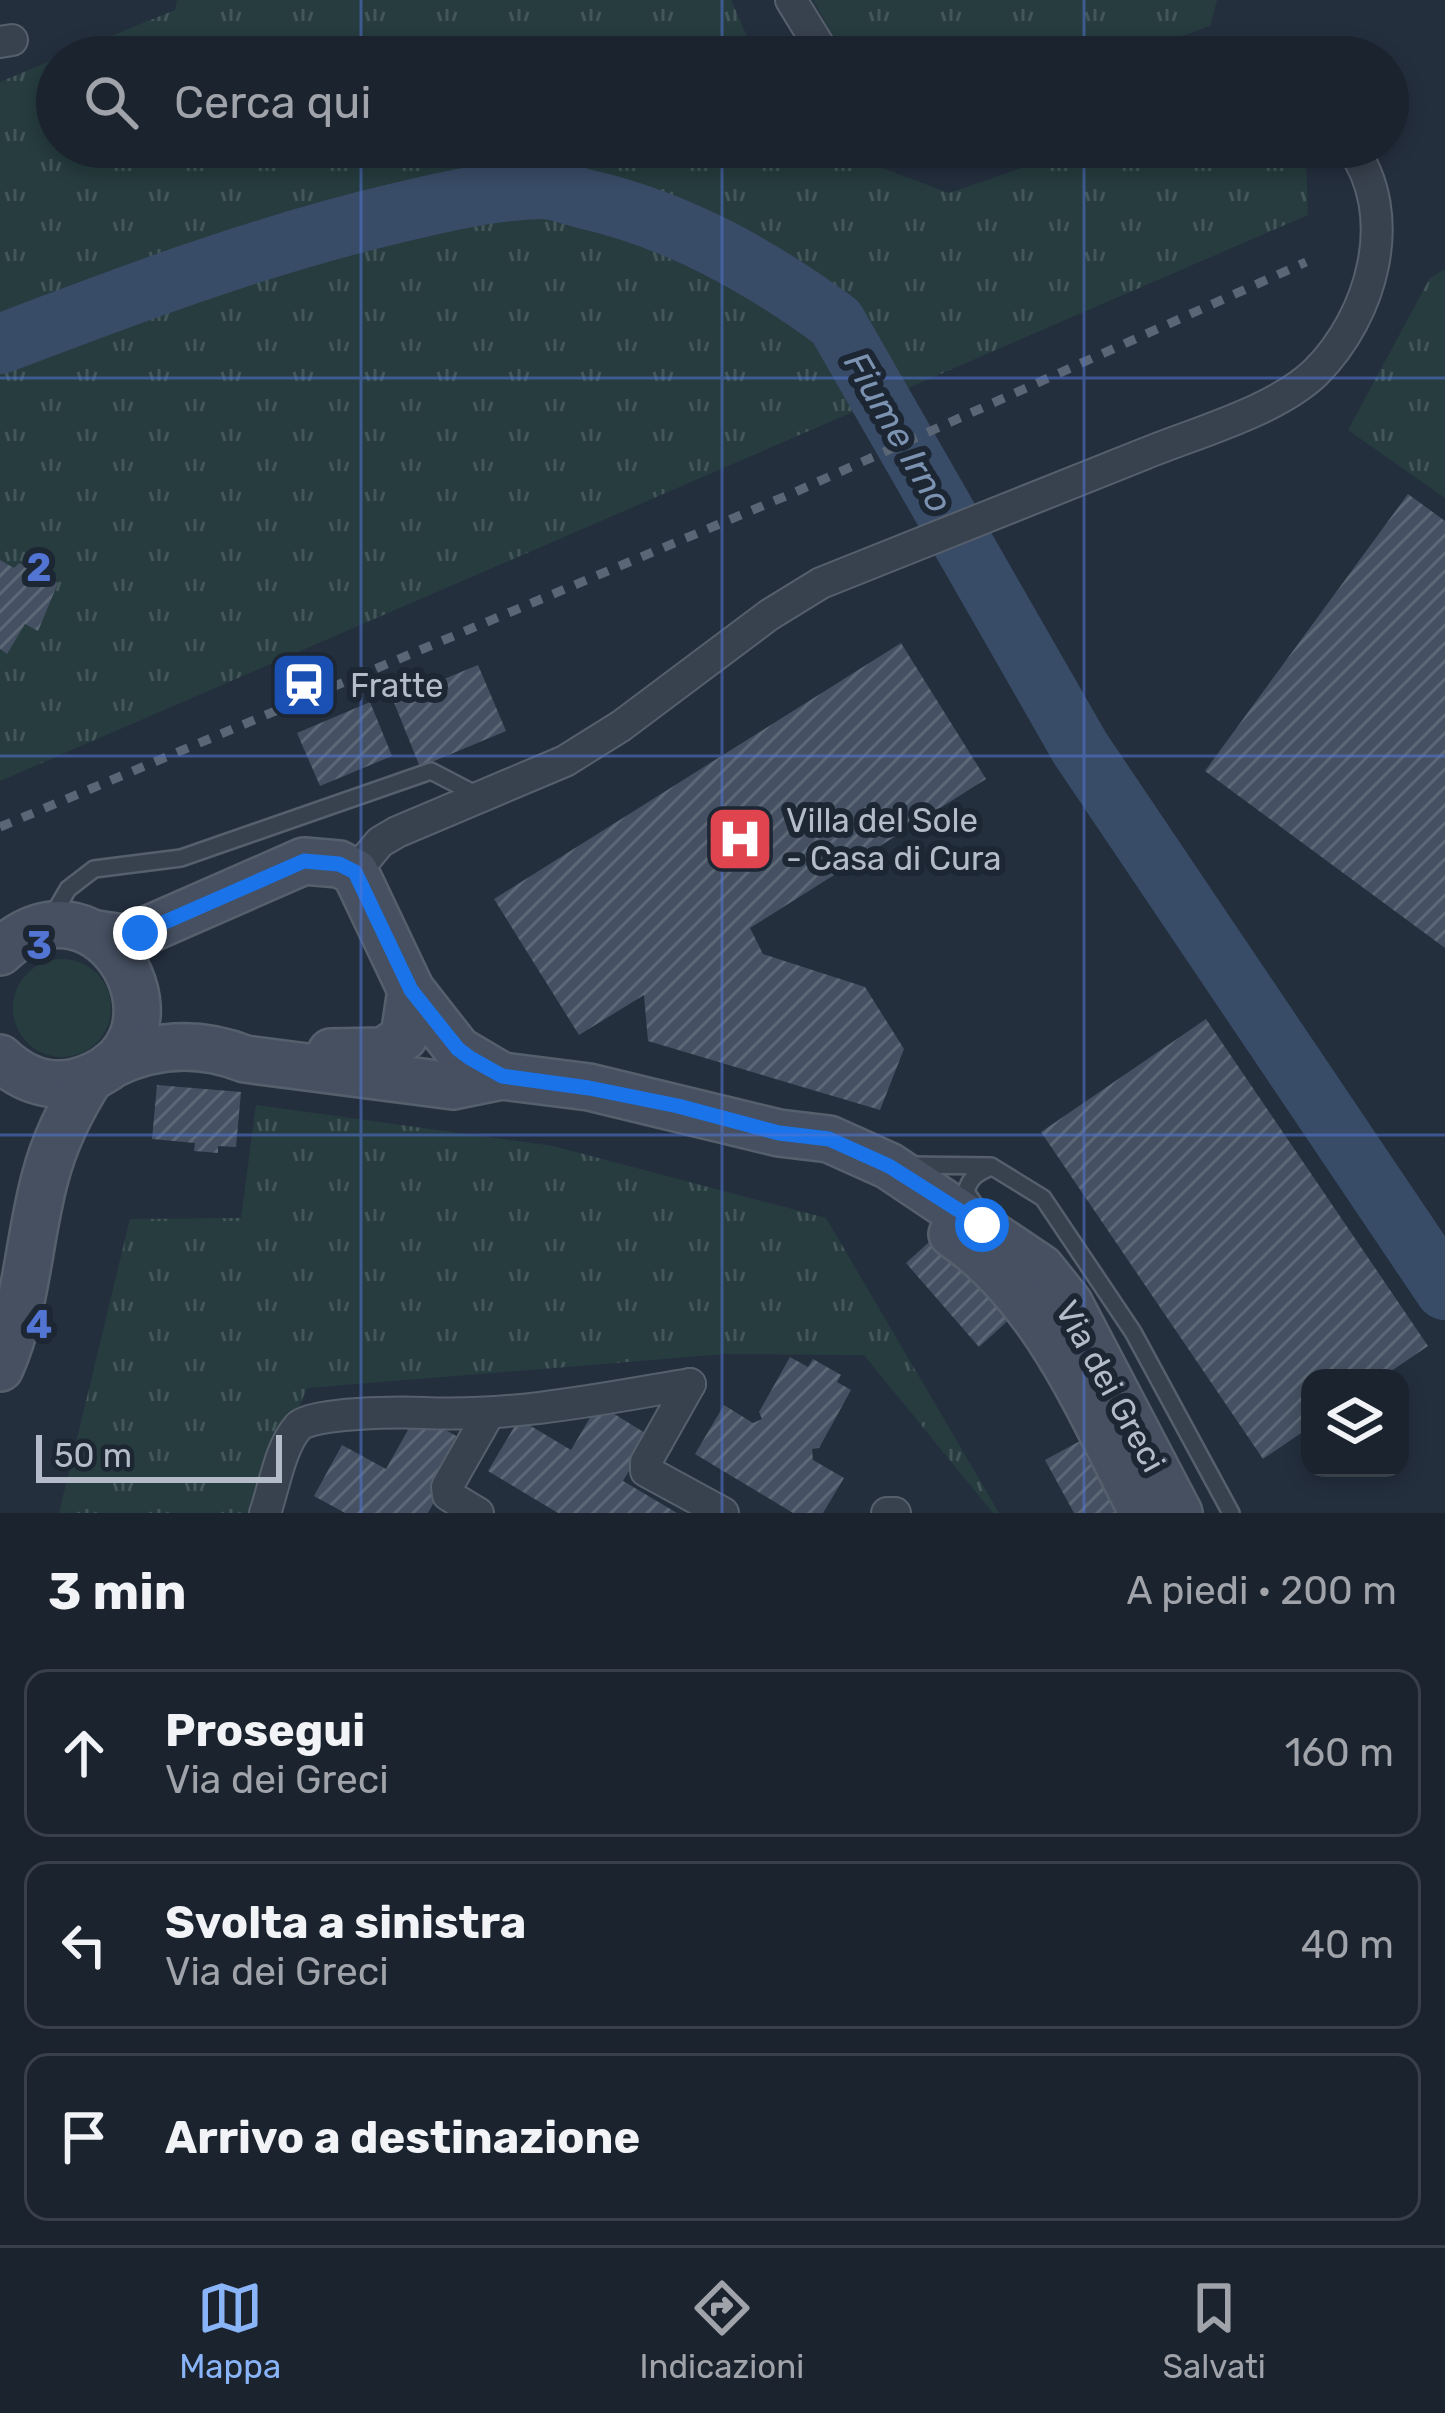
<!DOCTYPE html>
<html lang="it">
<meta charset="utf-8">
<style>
body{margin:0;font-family:Rubik,sans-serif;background:#242b36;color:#f1f3f6}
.controls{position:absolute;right:36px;bottom:36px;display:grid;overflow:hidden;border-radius:24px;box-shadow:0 6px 18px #0003}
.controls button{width:108px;height:108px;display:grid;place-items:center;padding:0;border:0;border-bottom:3px solid #39404a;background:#1b232e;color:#f1f3f6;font:60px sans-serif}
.scale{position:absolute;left:36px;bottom:30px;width:246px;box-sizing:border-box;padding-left:12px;border:6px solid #b4bcc9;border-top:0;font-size:33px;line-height:42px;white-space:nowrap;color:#b4bcc9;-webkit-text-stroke:9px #1d2633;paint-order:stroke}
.stop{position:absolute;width:36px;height:36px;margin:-27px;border:9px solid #1a73e8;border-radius:50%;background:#fff}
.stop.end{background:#1a73e8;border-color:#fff;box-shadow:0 3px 12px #0008}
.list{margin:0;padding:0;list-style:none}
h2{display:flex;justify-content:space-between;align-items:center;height:156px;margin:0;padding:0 48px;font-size:51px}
h2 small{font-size:39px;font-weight:400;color:#a0a4aa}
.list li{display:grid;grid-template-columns:78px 1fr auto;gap:36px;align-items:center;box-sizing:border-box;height:168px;margin:0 24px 24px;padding:0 24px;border:3px solid #39404a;border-radius:24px}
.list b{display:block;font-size:45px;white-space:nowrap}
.list p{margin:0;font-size:39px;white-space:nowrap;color:#a0a4aa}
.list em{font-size:39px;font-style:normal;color:#a0a4aa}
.icon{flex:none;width:66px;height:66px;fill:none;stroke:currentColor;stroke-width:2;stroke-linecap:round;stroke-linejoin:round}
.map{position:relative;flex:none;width:1445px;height:1513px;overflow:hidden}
.search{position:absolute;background:#1b232e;box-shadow:0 6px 18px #0003;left:36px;right:36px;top:36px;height:132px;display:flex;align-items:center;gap:30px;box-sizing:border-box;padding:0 42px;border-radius:66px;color:#a0a4aa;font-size:45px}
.sheet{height:732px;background:#1b232e}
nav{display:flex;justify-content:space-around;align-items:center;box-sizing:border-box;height:168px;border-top:3px solid #39404a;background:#1b232e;font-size:33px;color:#a0a4aa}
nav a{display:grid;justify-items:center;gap:6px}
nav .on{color:#8ab4f8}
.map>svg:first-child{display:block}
</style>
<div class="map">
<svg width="1445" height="1513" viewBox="0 0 1445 1513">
<defs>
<pattern id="park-tufts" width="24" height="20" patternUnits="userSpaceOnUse" patternTransform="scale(3)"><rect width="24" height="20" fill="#263c3f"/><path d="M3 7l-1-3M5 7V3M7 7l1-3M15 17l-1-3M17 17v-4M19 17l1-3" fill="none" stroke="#435659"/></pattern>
<pattern id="building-hatch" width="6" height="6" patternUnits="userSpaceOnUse" patternTransform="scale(3)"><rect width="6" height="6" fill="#455162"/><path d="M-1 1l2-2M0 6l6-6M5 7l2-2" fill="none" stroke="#5d6877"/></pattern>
</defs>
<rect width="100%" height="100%" fill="#242f3e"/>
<!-- green -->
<circle fill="#263c3f" cx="62" cy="1008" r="49"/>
<!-- park -->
<g fill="url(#park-tufts)">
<polygon points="177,0 731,0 756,57 60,57 175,10"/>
<polygon points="813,0 1217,0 1210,26 1123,57 860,57 836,41"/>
<polygon points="57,58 57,147 826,147 949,193 1082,147 1294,147 1306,157 1308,215 0,781 0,82"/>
<polygon points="1445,269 1445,498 1348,430 1430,278"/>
<polygon points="256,1105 553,1146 826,1218 999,1513 993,1513 864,1355 725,1354 307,1388 254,1513 59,1513 130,1219 241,1218"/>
</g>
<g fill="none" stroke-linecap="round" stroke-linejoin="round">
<!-- river -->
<path stroke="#394c67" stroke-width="60" d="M0 344C131 294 261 245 397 213 443 202 493 190 541 189 555 189 571 195 585 199 678 220 760 266 836 322L1080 748 1445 1290"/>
</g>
<!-- building -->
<g fill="url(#building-hatch)">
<polygon points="1408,494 1445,521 1445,948 1205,771"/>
<polygon points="0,560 14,568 19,563 58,583 38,631 25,624 7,654 0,649"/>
<polygon points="901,643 986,779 750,928 763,954 865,987 904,1049 880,1110 648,1041 644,995 579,1035 494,899"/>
<polygon points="478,665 506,731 420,767 393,700"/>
<polygon points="370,702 392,756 320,786 297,733"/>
<polygon points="1206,1019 1428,1346 1381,1378 1310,1378 1310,1427 1263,1459 1041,1132"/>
<polygon points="157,1085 241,1092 236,1147 218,1146 218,1153 194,1151 195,1143 152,1139"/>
<polygon points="939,1233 1014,1315 979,1347 906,1263"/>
<polygon points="790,1357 808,1367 813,1359 841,1375 837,1382 851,1390 819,1448 812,1449 813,1460 844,1478 823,1513 793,1513 695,1454 724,1405 753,1423 762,1419 759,1412"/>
<polygon points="598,1404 650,1436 623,1481 677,1513 558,1513 488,1471 519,1419 571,1450"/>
<polygon points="417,1414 467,1442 428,1513 345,1513 314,1496 342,1445 386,1469"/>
<polygon points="1091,1435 1132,1513 1074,1513 1045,1460"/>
</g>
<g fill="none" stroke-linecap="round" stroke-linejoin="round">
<defs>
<g id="service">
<polyline points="50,920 68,889 94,869 181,858 431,771 477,795"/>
<polyline points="910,1165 991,1166 1043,1198 1133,1332 1231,1513"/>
<path d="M975 1205 966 1192C970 1177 977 1173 991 1167"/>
</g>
<g id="minor">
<polyline points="791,0 826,57"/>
<polyline points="0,42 12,40"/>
<path d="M355 872 380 842 397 832 565 761 621 726 769 615 821 583C929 540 1036 497 1144 454 1195 433 1276 411 1316 372 1372 316 1401 215 1351 147"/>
<polyline points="690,1384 646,1462 646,1471 723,1513"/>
<path d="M265 1513C274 1488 280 1447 298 1427 311 1412 403 1412 424 1413 515 1417 601 1399 690 1384"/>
<polyline points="478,1513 448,1495 447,1487 488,1415"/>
<polyline points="887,1513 895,1513"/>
</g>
<g id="secondary">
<polyline points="96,934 124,938 140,933 304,861 339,864 355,872 411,990 458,1050 502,1076"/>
<path d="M0 952C102 854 207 1047 76 1082 47 1089 20 1077 0 1058"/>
<polyline points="331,1052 384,1051 404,1037 411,990"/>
<path d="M111 1065C155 1043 199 1041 245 1059L453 1086 502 1076 589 1087 779 1133 829 1139 889 1166 1041 1268 1069 1303 1179 1513"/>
<path d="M952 1234C1046 1298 1092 1416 1143 1513"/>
<path d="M0 1368C27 1308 28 1241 45 1178 54 1143 71 1108 91 1077"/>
</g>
</defs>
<!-- service casing -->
<use href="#service" stroke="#565f6c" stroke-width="20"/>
<!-- minor casing -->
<use href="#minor" stroke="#565f6c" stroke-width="34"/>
<!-- secondary casing -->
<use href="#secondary" stroke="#565f6c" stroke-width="50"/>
<!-- service -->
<use href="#service" stroke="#38414e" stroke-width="15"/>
<!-- minor -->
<use href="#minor" stroke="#38414e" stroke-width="30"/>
<!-- secondary -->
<use href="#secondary" stroke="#465061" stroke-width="45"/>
<!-- rail -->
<polyline stroke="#5a6575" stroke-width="9" stroke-dasharray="12 12" stroke-linecap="butt" points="0,827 793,493 1306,262"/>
</g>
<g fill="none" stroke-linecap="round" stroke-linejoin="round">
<!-- route -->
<polyline stroke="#1a73e8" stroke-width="15" points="140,933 304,861 339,864 355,872 411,990 458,1049 470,1058 502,1076 589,1088 678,1106 779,1133 829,1139 889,1166 982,1225"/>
</g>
<!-- grid -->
<path fill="none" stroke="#5274d3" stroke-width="3" stroke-opacity="0.55" d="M361 0V57M722 0V57M1084 0V57M361 147V1513M722 147V1513M1084 147V1513M0 378H1445M0 756H1445M0 1135H1445"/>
<!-- icons -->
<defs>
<symbol id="station-square" viewBox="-11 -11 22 22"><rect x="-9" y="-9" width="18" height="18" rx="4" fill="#1a4fb4" stroke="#1d2633"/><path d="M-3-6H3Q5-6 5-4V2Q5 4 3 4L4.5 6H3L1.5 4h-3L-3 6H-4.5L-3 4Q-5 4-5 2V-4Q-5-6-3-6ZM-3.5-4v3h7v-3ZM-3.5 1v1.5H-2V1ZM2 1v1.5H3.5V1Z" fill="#fff"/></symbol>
<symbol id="hospital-square" viewBox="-11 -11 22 22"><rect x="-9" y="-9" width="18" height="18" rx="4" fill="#e0444e" stroke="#1d2633"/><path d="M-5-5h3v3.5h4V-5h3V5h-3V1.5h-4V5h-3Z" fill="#fff"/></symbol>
</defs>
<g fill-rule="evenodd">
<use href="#station-square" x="266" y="647" width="76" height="76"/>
<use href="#hospital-square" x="702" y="801" width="76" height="76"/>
</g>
<g text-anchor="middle" stroke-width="12" stroke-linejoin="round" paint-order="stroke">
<!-- poi labels -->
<g font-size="33" fill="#b4bcc9" stroke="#1d2633" text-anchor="start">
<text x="350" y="697">Fratte</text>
<text x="786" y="832">Villa del Sole<tspan x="786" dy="38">- Casa di Cura</tspan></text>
</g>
<!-- street labels -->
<g font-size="33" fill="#b4bcc9" stroke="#1d2633">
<text transform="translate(1111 1386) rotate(61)" y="12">Via dei Greci</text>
</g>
<!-- water labels -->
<g font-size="36" font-style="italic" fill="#7c92b1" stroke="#1d2633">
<text transform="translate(899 432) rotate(60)" y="13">Fiume Irno</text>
</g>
</g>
<g font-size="39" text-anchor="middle" font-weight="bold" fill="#5274d3" stroke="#1d2633" stroke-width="12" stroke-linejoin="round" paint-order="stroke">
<text x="39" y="581">2</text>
<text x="39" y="959">3</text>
<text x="39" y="1338">4</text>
</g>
</svg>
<div class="controls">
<button><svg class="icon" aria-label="layers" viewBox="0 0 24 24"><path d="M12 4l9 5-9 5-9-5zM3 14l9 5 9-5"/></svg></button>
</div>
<div class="scale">50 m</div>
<div class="stop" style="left:982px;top:1225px"></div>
<div class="stop end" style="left:140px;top:933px"></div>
<div class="search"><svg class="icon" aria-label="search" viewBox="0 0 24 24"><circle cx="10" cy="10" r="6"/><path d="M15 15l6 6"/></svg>Cerca qui</div>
</div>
<section class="sheet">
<h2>3 min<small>A piedi · 200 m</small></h2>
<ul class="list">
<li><svg class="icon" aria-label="ahead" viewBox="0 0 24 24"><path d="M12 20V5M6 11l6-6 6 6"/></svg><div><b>Prosegui</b><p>Via dei Greci</p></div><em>160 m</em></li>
<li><svg class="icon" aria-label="left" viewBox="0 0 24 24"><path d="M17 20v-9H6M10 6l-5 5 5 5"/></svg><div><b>Svolta a sinistra</b><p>Via dei Greci</p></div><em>40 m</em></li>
<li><svg class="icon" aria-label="arrive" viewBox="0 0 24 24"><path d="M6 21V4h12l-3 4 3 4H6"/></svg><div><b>Arrivo a destinazione</b></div></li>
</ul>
</section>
<nav>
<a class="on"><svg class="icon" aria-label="map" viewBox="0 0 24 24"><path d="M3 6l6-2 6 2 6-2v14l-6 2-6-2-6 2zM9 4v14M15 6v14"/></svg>Mappa</a>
<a><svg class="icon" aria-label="directions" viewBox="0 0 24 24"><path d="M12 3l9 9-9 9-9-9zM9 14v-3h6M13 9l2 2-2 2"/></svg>Indicazioni</a>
<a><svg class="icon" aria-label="saved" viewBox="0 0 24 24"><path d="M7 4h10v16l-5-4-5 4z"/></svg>Salvati</a>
</nav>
